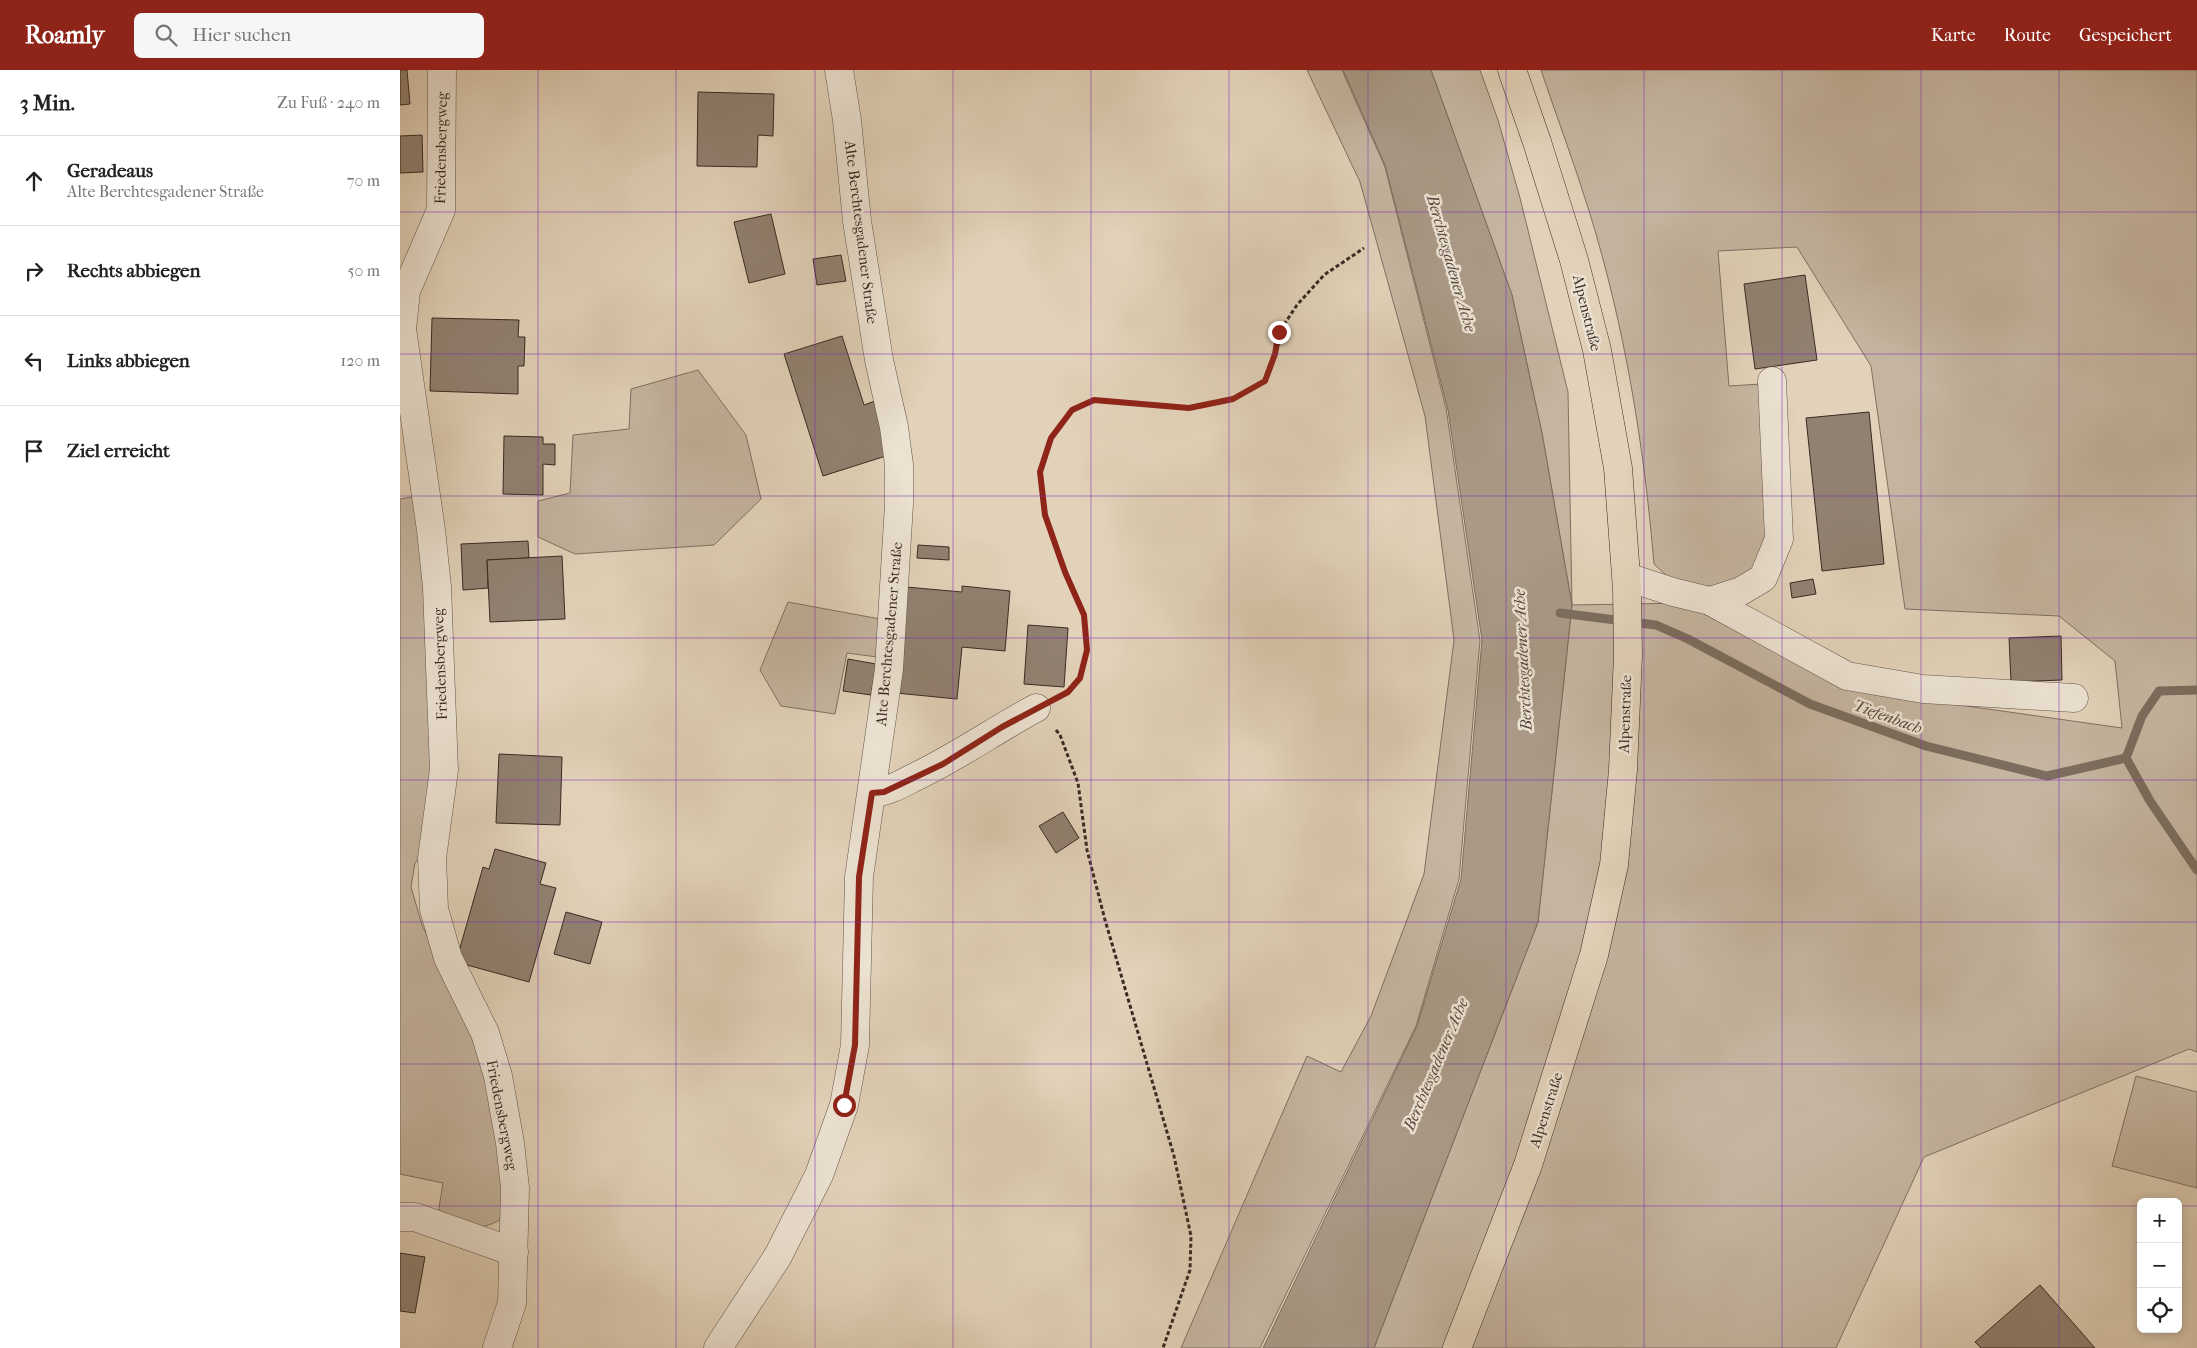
<!DOCTYPE html>
<html lang="de">
<meta charset="utf-8">
<style>
body{margin:0;font-family:"IM FELL French Canon",serif;background:#f6f6f6;color:#222}
.controls{position:absolute;right:15px;bottom:15px;display:grid;overflow:hidden;border-radius:8px;box-shadow:0 2px 8px #0003}
.controls button{width:45px;height:45px;display:grid;place-items:center;padding:0;border:0;border-bottom:1px solid #e0e0e0;background:#fff;color:#222;font:25px sans-serif}
.stop{position:absolute;width:15px;height:15px;margin:-11px;border:4px solid #8f2418;border-radius:50%;background:#fff}
.stop.end{background:#8f2418;border-color:#fff;box-shadow:0 1px 5px #0008}
.list{margin:0;padding:0;list-style:none}
h2{display:flex;justify-content:space-between;align-items:center;height:65px;margin:0;padding:0 20px;font-size:21px}
h2 small{font-size:16px;font-weight:400;color:#767676}
.list li{display:grid;grid-template-columns:32px 1fr auto;gap:15px;align-items:center;box-sizing:border-box;height:90px;padding:0 20px;border-top:1px solid #e0e0e0}
.list b{display:block;font-size:19px;white-space:nowrap}
.list p{margin:0;font-size:16px;white-space:nowrap;color:#767676}
.list em{font-size:16px;font-style:normal;color:#767676}
.icon{flex:none;width:28px;height:28px;fill:none;stroke:currentColor;stroke-width:2;stroke-linecap:round;stroke-linejoin:round}
.map{position:relative;flex:none;width:1797px;height:1278px;overflow:hidden}
header{display:flex;align-items:center;gap:30px;box-sizing:border-box;height:70px;padding:0 25px;background:#8f2418;color:#fff}
header strong{font-size:24px}
nav{display:flex;gap:28px;margin-inline-start:auto;font-size:18px}
.search{width:350px;height:45px;background:#f6f6f6;display:flex;align-items:center;gap:12px;box-sizing:border-box;padding:0 18px;border-radius:8px;color:#767676;font-size:19px}
main{display:flex}
aside{flex:1;background:#fff}
.map>svg:first-child{display:block}
</style>
<header>
<strong>Roamly</strong>
<div class="search"><svg class="icon" aria-label="search" viewBox="0 0 24 24"><circle cx="10" cy="10" r="6"/><path d="M15 15l6 6"/></svg>Hier suchen</div>
<nav><a>Karte</a><a>Route</a><a>Gespeichert</a></nav>
</header>
<main>
<aside>
<h2>3 Min.<small>Zu Fuß · 240 m</small></h2>
<ul class="list">
<li><svg class="icon" aria-label="ahead" viewBox="0 0 24 24"><path d="M12 20V5M6 11l6-6 6 6"/></svg><div><b>Geradeaus</b><p>Alte Berchtesgadener Straße</p></div><em>70 m</em></li>
<li><svg class="icon" aria-label="right" viewBox="0 0 24 24"><path d="M7 20v-9h11M14 6l5 5-5 5"/></svg><div><b>Rechts abbiegen</b></div><em>50 m</em></li>
<li><svg class="icon" aria-label="left" viewBox="0 0 24 24"><path d="M17 20v-9H6M10 6l-5 5 5 5"/></svg><div><b>Links abbiegen</b></div><em>120 m</em></li>
<li><svg class="icon" aria-label="arrive" viewBox="0 0 24 24"><path d="M6 21V4h12l-3 4 3 4H6"/></svg><div><b>Ziel erreicht</b></div></li>
</ul>
</aside>
<div class="map">
<svg width="1797" height="1278" viewBox="0 0 1797 1278">
<rect width="100%" height="100%" fill="#e2d2b9"/>
<filter id="stains"><feTurbulence type="fractalNoise" baseFrequency=".004" numOctaves="4"/><feColorMatrix values="0 0 0 0 .2 0 0 0 0 .09 0 0 0 0 .02 0 0 0 .5 -.17"/></filter>
<radialGradient id="worn" r=".72"><stop offset=".6" stop-color="#630" stop-opacity="0"/><stop offset="1" stop-color="#630" stop-opacity=".3"/></radialGradient>
<!-- green -->
<g fill="#c5b5a0" stroke="#7f7062">
<polygon points="907,0 942,0 985,97 1046,338 1080,571 1059,809 1016,956 860,1278 781,1278 907,986 941,1002 971,946 1024,804 1054,570 1025,346 960,112"/>
<path d="M1031 0H1080L1098 50 1120 128 1168 322 1172 535 1284 533 1422 607 1517 629 1722 658 1715 591 1659 546 1505 539 1471 296 1397 177 1318 181 1329 316 1361 314 1368 456 1361 487 1348 506 1322 516H1294L1268 507 1254 494C1244 375 1225 258 1190 144 1175 95 1157 48 1141 0H1797V982L1789 979 1524 1087 1436 1278H974L1138 852 1172 535 1142 363 1112 225Z"/>
<polygon points="298,300 346,365 361,429 314,475 175,484 138,467 138,431 170,423 173,365 229,359 231,319"/>
<path d="M17 426 28 545 33 722 24 783 15 793 11 817 22 855 63 938 90 1010 103 1076 101 1149C77 1165 62 1152 38 1144L43 1113 0 1104V429Z"/>
<polygon points="388,532 480,549 477,587 447,583 435,644 381,636 360,600"/>
<polygon points="1736,1006 1797,1022 1797,1118 1712,1096"/>
</g>
<!-- water -->
<polygon fill="#a99986" stroke="#7c6d5e" points="943,0 1031,0 1112,225 1142,363 1172,535 1138,852 974,1278 863,1278 1017,956 1061,809 1082,570 1048,340 985,95"/>
<g fill="none" stroke-linecap="round" stroke-linejoin="round">
<!-- stream -->
<g stroke="#7c6d5e" stroke-width="9">
<polyline points="1160,543 1256,555 1288,569 1410,634 1526,676 1647,706 1726,688 1750,731 1797,800"/>
<polyline points="1726,688 1742,646 1759,621 1797,620"/>
</g>
</g>
<!-- building -->
<g fill="#918171" stroke="#392a23">
<polygon points="0,0 7,0 10,34 0,35"/>
<polygon points="298,22 374,24 373,66 358,65 357,97 297,96"/>
<polygon points="22,65 23,102 0,103 0,66"/>
<polygon points="371,144 385,204 349,213 334,152"/>
<polygon points="441,185 446,211 417,215 413,189"/>
<polygon points="1405,205 1417,290 1355,299 1344,214"/>
<polygon points="32,248 119,250 118,267 125,267 124,296 118,296 118,324 30,321"/>
<polygon points="442,266 464,335 475,331 492,384 423,406 384,284"/>
<polygon points="1469,342 1484,494 1422,501 1406,348"/>
<polygon points="104,366 143,367 143,374 155,374 155,395 143,394 143,425 103,424"/>
<polygon points="128,471 129,488 87,490 88,518 63,520 61,474"/>
<polygon points="518,475 549,477 549,490 517,488"/>
<polygon points="162,486 165,549 90,552 87,490"/>
<polygon points="1413,509 1416,524 1392,528 1390,513"/>
<polygon points="562,516 610,521 605,581 562,577 557,629 496,623 506,517 562,522"/>
<polygon points="628,555 668,558 664,617 624,614"/>
<polygon points="1661,566 1662,610 1611,612 1609,568"/>
<polygon points="448,589 476,594 471,625 443,621"/>
<polygon points="99,684 162,687 160,755 96,753"/>
<polygon points="663,742 679,768 656,783 639,756"/>
<polygon points="95,779 146,793 140,814 156,818 129,912 56,892 83,797 89,799"/>
<polygon points="166,842 202,852 190,894 154,884"/>
<polygon points="0,1183 25,1187 15,1243 0,1241"/>
<polygon points="1640,1215 1695,1278 1581,1278 1575,1272"/>
</g>
<g fill="none" stroke-linecap="round" stroke-linejoin="round">
<defs>
<g id="minor">
<polyline points="42,0 41,140 6,221 2,259 31,460 37,517 44,700 32,788 34,839 48,888 85,963 98,1006 110,1073 115,1118 112,1233 97,1278"/>
<polyline points="1227,507 1273,522 1310,531 1447,606 1523,619 1674,628"/>
<polyline points="1310,531 1341,521 1363,508 1379,469 1372,311"/>
<path d="M472 723C488 722 501 714 515 707 557 687 595 660 636 638"/>
<polyline points="0,1147 15,1147 114,1182"/>
<polyline points="318,1278 378,1186 419,1105 444,1035 455,975 459,807 489,599 499,434 499,395 494,357 479,290 457,151 447,50 439,0"/>
</g>
<polyline id="major" points="1057,1278 1128,1095 1194,885 1214,795 1223,700 1228,585 1227,519 1218,398 1197,280 1174,190 1137,72 1112,0"/>
</defs>
<!-- minor casing -->
<use href="#minor" stroke="#635448" stroke-width="29"/>
<!-- major casing -->
<use href="#major" stroke="#392a23" stroke-width="29"/>
<!-- path -->
<g stroke="#392a23" stroke-width="3" stroke-dasharray="4 2.5" stroke-linecap="butt">
<polyline points="662,625 668,623 680,608 687,580 684,545 665,502 645,445 640,402 651,368 672,340 694,330 789,337 833,329 865,311 875,284 879,262 897,235 924,205 964,178"/>
<polyline points="656,660 660,665 678,713 687,780 705,850 774,1086 791,1166 790,1200 763,1278"/>
</g>
<!-- minor -->
<use href="#minor" stroke="#ece2d2" stroke-width="28"/>
<!-- major -->
<use href="#major" stroke="#e2d2b9" stroke-width="28"/>
</g>
<g fill="none" stroke-linecap="round" stroke-linejoin="round">
<!-- route -->
<polyline stroke="#8f2418" stroke-width="6" points="444,1035 455,975 459,807 472,723 484,722 543,694 602,657 668,622 680,608 687,580 684,545 665,502 645,445 640,402 651,368 672,340 694,330 789,338 833,329 865,311 875,284 879,262"/>
</g>
<!-- grid -->
<path fill="none" stroke="#7b2cbf" stroke-width="1" stroke-opacity="0.55" d="M138 0V1278M276 0V1278M415 0V1278M553 0V1278M691 0V1278M829 0V1278M968 0V1278M1106 0V1278M1244 0V1278M1382 0V1278M1521 0V1278M1659 0V1278M0 142H1797M0 284H1797M0 426H1797M0 568H1797M0 710H1797M0 852H1797M0 994H1797M0 1136H1741M1778 1136H1797"/>
<g text-anchor="middle" stroke-width="5" stroke-linejoin="round" paint-order="stroke">
<!-- street labels -->
<g font-size="15" fill="#392a23" stroke="#ece2d2">
<text transform="translate(41 78) rotate(-89)" y="5">Friedensbergweg</text>
<text transform="translate(461 162) rotate(83)" y="5">Alte Berchtesgadener Straße</text>
<text transform="translate(1187 243) rotate(76)" y="5">Alpenstraße</text>
<text transform="translate(489 564) rotate(-85)" y="5">Alte Berchtesgadener Straße</text>
<text transform="translate(40 594) rotate(-92)" y="5">Friedensbergweg</text>
<text transform="translate(1225 644) rotate(-88)" y="5">Alpenstraße</text>
<text transform="translate(1146 1040) rotate(-72)" y="5">Alpenstraße</text>
<text transform="translate(102 1045) rotate(79)" y="5">Friedensbergweg</text>
</g>
<!-- water labels -->
<g font-size="16" font-style="italic" fill="#55463c" stroke="#ece2d2">
<text transform="translate(1052 193) rotate(74)" y="6">Berchtesgadener Ache</text>
<text transform="translate(1122 590) rotate(-93)" y="6">Berchtesgadener Ache</text>
<text transform="translate(1488 646) rotate(20)" y="6">Tiefenbach</text>
<text transform="translate(1035 994) rotate(-67)" y="6">Berchtesgadener Ache</text>
</g>
</g>
<rect width="100%" height="100%" filter="url(#stains)"/>
<rect width="100%" height="100%" fill="url(#worn)"/>
</svg>
<div class="controls">
<button>+</button>
<button>−</button>
<button><svg class="icon" aria-label="locate" viewBox="0 0 24 24"><circle cx="12" cy="12" r="6"/><path d="M12 2v4M12 18v4M2 12h4M18 12h4"/></svg></button>
</div>
<div class="stop" style="left:444px;top:1035px"></div>
<div class="stop end" style="left:879px;top:262px"></div>
</div>
</main>
